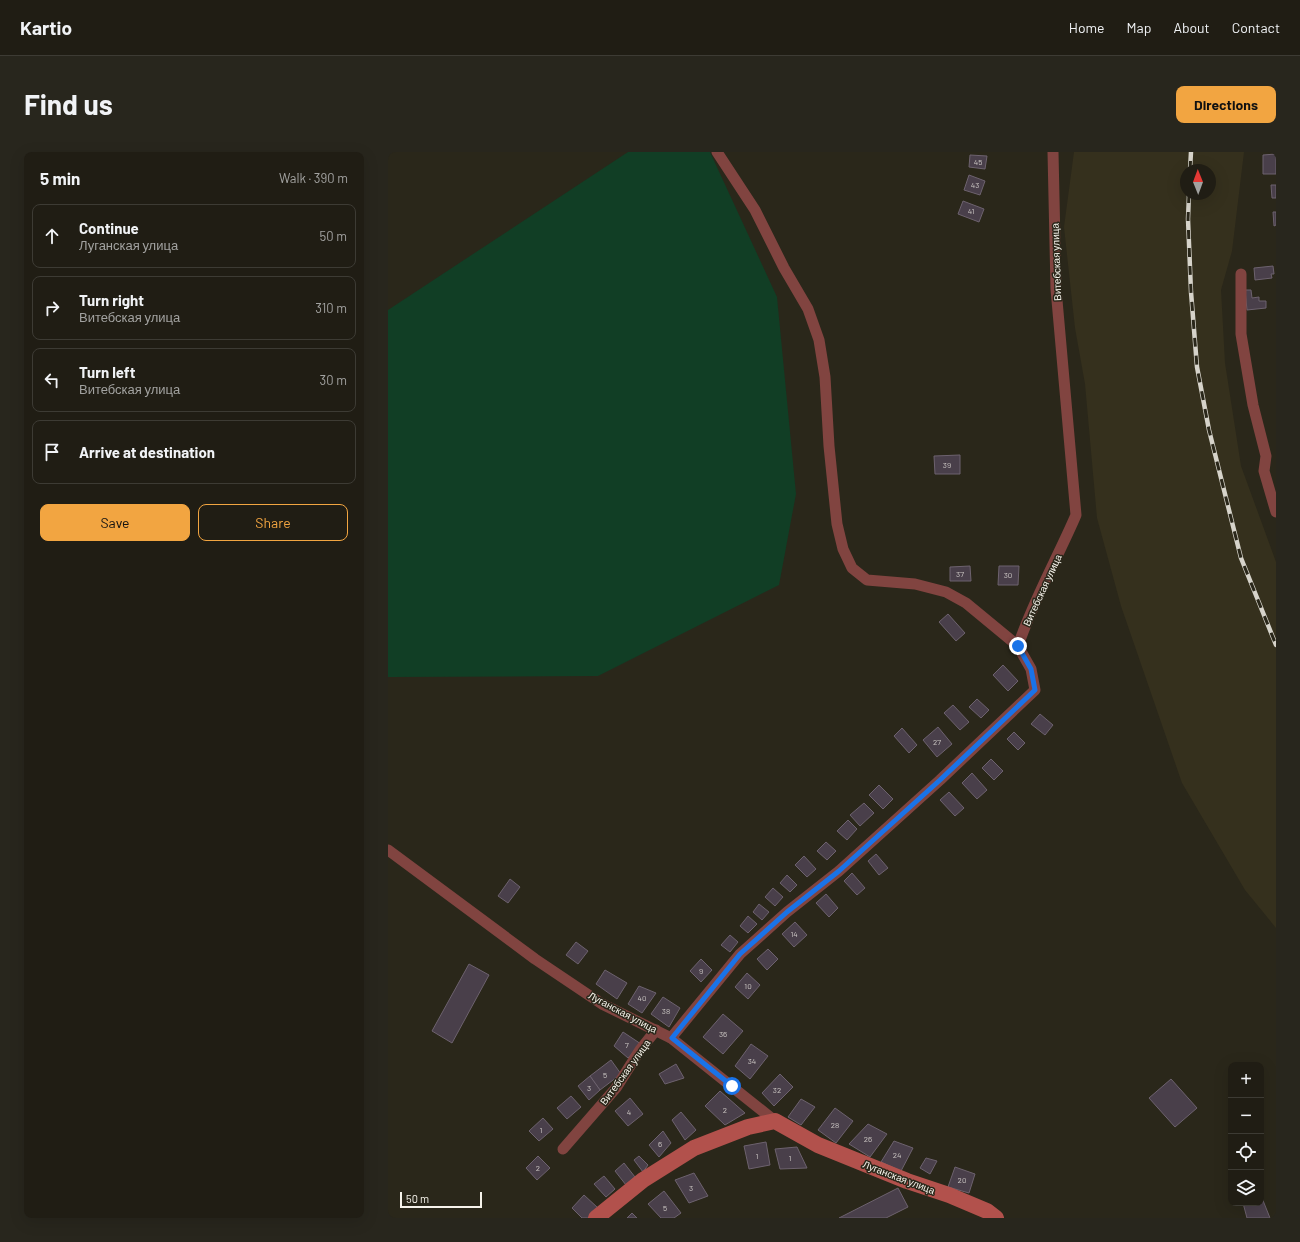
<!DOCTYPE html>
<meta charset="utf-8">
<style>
body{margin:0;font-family:Barlow,sans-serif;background:#28261d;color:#f1f3f6}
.controls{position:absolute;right:12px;bottom:12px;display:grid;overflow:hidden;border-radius:8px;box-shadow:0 4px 16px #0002}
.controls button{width:36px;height:36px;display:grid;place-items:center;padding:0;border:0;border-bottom:1px solid #3d3b34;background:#201d14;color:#f1f3f6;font:20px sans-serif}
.compass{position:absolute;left:792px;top:12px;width:36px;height:36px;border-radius:50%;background:#201d14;box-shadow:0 4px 16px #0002;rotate:359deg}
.scale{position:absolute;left:12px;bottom:10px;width:82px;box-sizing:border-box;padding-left:4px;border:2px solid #f6f3eb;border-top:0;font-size:11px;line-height:14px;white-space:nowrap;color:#f6f3eb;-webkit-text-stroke:3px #2a271a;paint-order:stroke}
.stop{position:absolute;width:12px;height:12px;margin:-9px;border:3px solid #1a73e8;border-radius:50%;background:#fff}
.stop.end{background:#1a73e8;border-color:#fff;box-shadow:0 1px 4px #0008}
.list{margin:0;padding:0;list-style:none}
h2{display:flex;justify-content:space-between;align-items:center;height:52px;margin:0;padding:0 16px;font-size:17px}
h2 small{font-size:13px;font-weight:400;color:#a2a2a0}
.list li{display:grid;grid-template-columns:26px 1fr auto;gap:12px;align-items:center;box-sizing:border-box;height:64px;margin:0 8px 8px;padding:0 8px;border:1px solid #3d3b34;border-radius:8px}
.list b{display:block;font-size:15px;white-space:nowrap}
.list p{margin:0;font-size:13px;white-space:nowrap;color:#a2a2a0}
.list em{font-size:13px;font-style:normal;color:#a2a2a0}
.actions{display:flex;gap:8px;padding:12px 16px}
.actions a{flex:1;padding:9px 0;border:1px solid #f2a541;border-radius:8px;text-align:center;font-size:14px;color:#f2a541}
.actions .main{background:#f2a541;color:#111}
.icon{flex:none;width:22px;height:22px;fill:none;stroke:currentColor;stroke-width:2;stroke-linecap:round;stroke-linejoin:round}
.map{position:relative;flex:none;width:888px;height:1066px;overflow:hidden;border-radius:8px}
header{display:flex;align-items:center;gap:24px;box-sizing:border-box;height:56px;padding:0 20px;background:#201d14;border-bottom:1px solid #3d3b34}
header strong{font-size:19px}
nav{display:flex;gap:22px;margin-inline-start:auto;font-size:14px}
.intro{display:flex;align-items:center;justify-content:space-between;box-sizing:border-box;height:96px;padding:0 24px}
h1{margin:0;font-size:28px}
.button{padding:10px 18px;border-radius:8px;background:#f2a541;color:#111;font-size:14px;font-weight:700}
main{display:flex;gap:24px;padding:0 24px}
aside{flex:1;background:#201d14;border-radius:8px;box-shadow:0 4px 16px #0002}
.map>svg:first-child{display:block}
</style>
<header>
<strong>Kartio</strong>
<nav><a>Home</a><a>Map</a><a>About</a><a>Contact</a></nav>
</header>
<div class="intro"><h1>Find us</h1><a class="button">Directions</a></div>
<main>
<aside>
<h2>5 min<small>Walk · 390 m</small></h2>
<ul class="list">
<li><svg class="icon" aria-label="ahead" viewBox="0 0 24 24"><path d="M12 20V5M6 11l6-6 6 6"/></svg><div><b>Continue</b><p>Луганская улица</p></div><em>50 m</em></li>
<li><svg class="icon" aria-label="right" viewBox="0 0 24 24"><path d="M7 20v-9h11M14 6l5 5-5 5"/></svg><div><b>Turn right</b><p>Витебская улица</p></div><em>310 m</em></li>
<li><svg class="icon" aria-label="left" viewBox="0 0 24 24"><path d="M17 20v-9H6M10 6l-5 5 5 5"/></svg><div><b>Turn left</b><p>Витебская улица</p></div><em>30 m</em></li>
<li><svg class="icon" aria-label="arrive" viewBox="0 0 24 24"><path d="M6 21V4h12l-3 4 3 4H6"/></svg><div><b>Arrive at destination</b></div></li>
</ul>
<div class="actions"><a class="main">Save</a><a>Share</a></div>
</aside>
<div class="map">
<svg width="888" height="1066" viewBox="0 0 888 1066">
<rect width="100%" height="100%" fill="#2a271a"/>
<!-- built -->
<path fill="#35301d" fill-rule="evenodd" d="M686 0H856L844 99 833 138 837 211 853 314 888 410V776L857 738 794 631 733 454 709 366 697 232 687 176 676 75ZM798 18H822V42H798Z"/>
<!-- green -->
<polygon fill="#113e25" points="240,0 322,0 389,145 408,342 391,433 210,524 0,525 0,158"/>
<!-- building -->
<g fill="#493f4a" stroke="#6d626e">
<polygon points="888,2 888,22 875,22 875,3"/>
<polygon points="582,3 599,4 597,17 581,15"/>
<polygon points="581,23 597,29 592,43 576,38"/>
<polygon points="883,33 888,33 888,46 884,46"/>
<polygon points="575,49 596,57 591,70 570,62"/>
<polygon points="885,60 888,60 888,73 886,74"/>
<polygon points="885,114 886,122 883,122 884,126 867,128 866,116"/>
<polygon points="857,138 863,138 864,146 871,145 871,149 878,149 878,156 859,158"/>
<polygon points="572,303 572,322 547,322 546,304"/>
<polygon points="582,414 583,429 562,429 562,415"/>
<polygon points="611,414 631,414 630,433 610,433"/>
<polygon points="560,462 577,481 568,489 551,470"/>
<polygon points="615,513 630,529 620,539 605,523"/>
<polygon points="589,547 601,558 593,566 581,555"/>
<polygon points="565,553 581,570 572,578 556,561"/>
<polygon points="652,562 665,573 657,583 643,572"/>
<polygon points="550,575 564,592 549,605 535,588"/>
<polygon points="514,576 529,593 521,601 506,584"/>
<polygon points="626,580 637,591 630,598 619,587"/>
<polygon points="603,607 615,619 606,628 594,616"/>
<polygon points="584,621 599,638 589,647 574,631"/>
<polygon points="491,633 505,647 495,657 481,643"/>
<polygon points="561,640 576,656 567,664 552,648"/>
<polygon points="476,651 486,661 472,674 462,663"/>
<polygon points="460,668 469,677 459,688 449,679"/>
<polygon points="438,690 448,699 439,708 429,699"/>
<polygon points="488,702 500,716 491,723 480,709"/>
<polygon points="416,704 428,717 419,725 407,713"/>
<polygon points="464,721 477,736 469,743 456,729"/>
<polygon points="399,723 409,733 402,740 392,731"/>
<polygon points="122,727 132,735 120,751 110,744"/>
<polygon points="385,736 395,745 387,754 377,745"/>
<polygon points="438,742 450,756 441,765 428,751"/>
<polygon points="371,752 381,760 374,768 365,760"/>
<polygon points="360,764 369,772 360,781 352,774"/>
<polygon points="407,770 419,783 406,795 394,782"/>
<polygon points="342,783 350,790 342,800 333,793"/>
<polygon points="188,790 200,799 190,812 178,803"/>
<polygon points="380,797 390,807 379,818 369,807"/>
<polygon points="313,807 324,818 313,830 302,819"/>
<polygon points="81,812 101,823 64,891 44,879"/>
<polygon points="217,818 239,831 229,847 208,832"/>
<polygon points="359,821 372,833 360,847 347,835"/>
<polygon points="251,834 268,841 254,861 240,852"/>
<polygon points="275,845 292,856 281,875 263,862"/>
<polygon points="335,862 355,879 335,902 315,885"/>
<polygon points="235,880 253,892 240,906 226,894"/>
<polygon points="363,892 380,904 362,927 347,914"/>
<polygon points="223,908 233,922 212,938 202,924"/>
<polygon points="288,912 296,926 277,932 271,922"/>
<polygon points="392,922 405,935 386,954 374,941"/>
<polygon points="202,924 212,938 201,948 190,934"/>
<polygon points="783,927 809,956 787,975 761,946"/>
<polygon points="332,939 357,961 337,973 317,954"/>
<polygon points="183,944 193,955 179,967 169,956"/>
<polygon points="242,946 255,962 240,974 227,959"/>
<polygon points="413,947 427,955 413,973 400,965"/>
<polygon points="447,956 465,969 448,991 430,978"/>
<polygon points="293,960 308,978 297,988 284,968"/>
<polygon points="155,966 165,977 151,989 141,979"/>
<polygon points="480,972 499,982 482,1005 461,992"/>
<polygon points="275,979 283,991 271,1005 261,993"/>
<polygon points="506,989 525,996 513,1019 493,1010"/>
<polygon points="378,990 382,1013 361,1017 356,994"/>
<polygon points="409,995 419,1016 392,1017 387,997"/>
<polygon points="150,1004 162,1016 149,1028 138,1016"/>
<polygon points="251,1004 260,1013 255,1020 246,1008"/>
<polygon points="538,1006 549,1009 542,1022 532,1016"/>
<polygon points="236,1011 247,1025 238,1033 227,1019"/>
<polygon points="567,1015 587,1022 581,1041 560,1035"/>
<polygon points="306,1021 320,1044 301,1051 287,1028"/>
<polygon points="216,1024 227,1037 218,1045 206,1032"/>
<polygon points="510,1036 520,1055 498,1066 451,1066"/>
<polygon points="276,1039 293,1061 286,1066 273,1066 260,1052"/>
<polygon points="196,1043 210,1056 201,1066 194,1066 184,1056"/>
<polygon points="873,1046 874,1046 882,1066 859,1066 855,1051 873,1051"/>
<polygon points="244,1061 249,1066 239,1066"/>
</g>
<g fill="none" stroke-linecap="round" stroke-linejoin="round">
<!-- street -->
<g stroke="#814440" stroke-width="11">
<polyline points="329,0 367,58 396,116 420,157 431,188 437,225 441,294 449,372 455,397 464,416 479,428 527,432 558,440 578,451 630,494"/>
<polyline points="853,122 853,182 865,253 878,304 876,319 888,360"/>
<polyline points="0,698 147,807 214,852 283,886 387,969"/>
<path d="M283 886 352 802 399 760 451 719 552 628 647 538 643 517 630 494C645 449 669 407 688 363L668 137 665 0"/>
<polyline points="175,997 228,936 252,898 268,878"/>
</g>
<!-- secondary -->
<polyline stroke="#b2514c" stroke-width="16" points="208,1066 255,1028 306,996 360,975 387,969 430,993 519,1029 561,1043 599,1059 608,1066"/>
<defs>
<g id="rail">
<polyline points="802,18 803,0"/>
<polyline points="801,42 800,67 803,140 809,215 821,278 853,406 888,493"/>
</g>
</defs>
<!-- rail casing -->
<use href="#rail" stroke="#d6d3ca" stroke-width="4.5"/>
<!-- rail -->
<use href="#rail" stroke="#2a271a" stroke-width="3" stroke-dasharray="9" stroke-linecap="butt"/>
</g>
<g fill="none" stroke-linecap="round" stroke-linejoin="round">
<!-- route -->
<polyline stroke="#1a73e8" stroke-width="5" points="344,934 284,886 352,802 399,760 451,719 552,628 647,538 643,517 630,494"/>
</g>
<g text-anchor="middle" stroke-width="3" stroke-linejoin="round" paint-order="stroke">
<!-- number labels -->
<g font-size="8" fill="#cbc6c3">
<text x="590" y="13">45</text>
<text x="587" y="36">43</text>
<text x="583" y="62">41</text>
<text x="559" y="316">39</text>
<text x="572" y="425">37</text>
<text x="620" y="426">30</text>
<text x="549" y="593">27</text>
<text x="406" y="785">14</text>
<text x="313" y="822">9</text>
<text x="360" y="837">10</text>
<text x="254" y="849">40</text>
<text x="278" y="862">38</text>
<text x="335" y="885">36</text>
<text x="239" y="896">7</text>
<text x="364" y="912">34</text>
<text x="217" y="926">5</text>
<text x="201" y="939">3</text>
<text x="389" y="941">32</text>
<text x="337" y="961">2</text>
<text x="241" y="963">4</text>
<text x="447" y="976">28</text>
<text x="153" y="981">1</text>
<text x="480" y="990">26</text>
<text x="272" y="995">6</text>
<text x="509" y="1006">24</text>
<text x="369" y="1007">1</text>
<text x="402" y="1009">1</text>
<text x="150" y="1019">2</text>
<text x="574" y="1031">20</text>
<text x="303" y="1039">3</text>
<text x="277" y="1059">5</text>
</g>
<!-- street labels -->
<g font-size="10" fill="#f6f3eb" stroke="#2a271a">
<text transform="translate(668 110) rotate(-92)" y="4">Витебская улица</text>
<text transform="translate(654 438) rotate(-65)" y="4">Витебская улица</text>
<text transform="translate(235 860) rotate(28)" y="4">Луганская улица</text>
<text transform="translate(237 920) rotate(-54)" y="4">Витебская улица</text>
<text transform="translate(511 1025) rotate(21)" y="4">Луганская улица</text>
</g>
</g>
</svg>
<div class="controls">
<button>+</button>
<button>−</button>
<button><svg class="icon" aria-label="locate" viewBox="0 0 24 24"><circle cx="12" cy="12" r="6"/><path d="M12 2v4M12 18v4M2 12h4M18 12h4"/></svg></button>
<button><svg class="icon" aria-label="layers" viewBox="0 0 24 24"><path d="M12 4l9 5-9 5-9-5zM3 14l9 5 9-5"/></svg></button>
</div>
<svg class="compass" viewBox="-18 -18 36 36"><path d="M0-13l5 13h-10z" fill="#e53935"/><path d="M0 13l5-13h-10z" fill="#a2a2a0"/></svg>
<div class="scale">50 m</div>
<div class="stop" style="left:344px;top:934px"></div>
<div class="stop end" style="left:630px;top:494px"></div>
</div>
</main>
